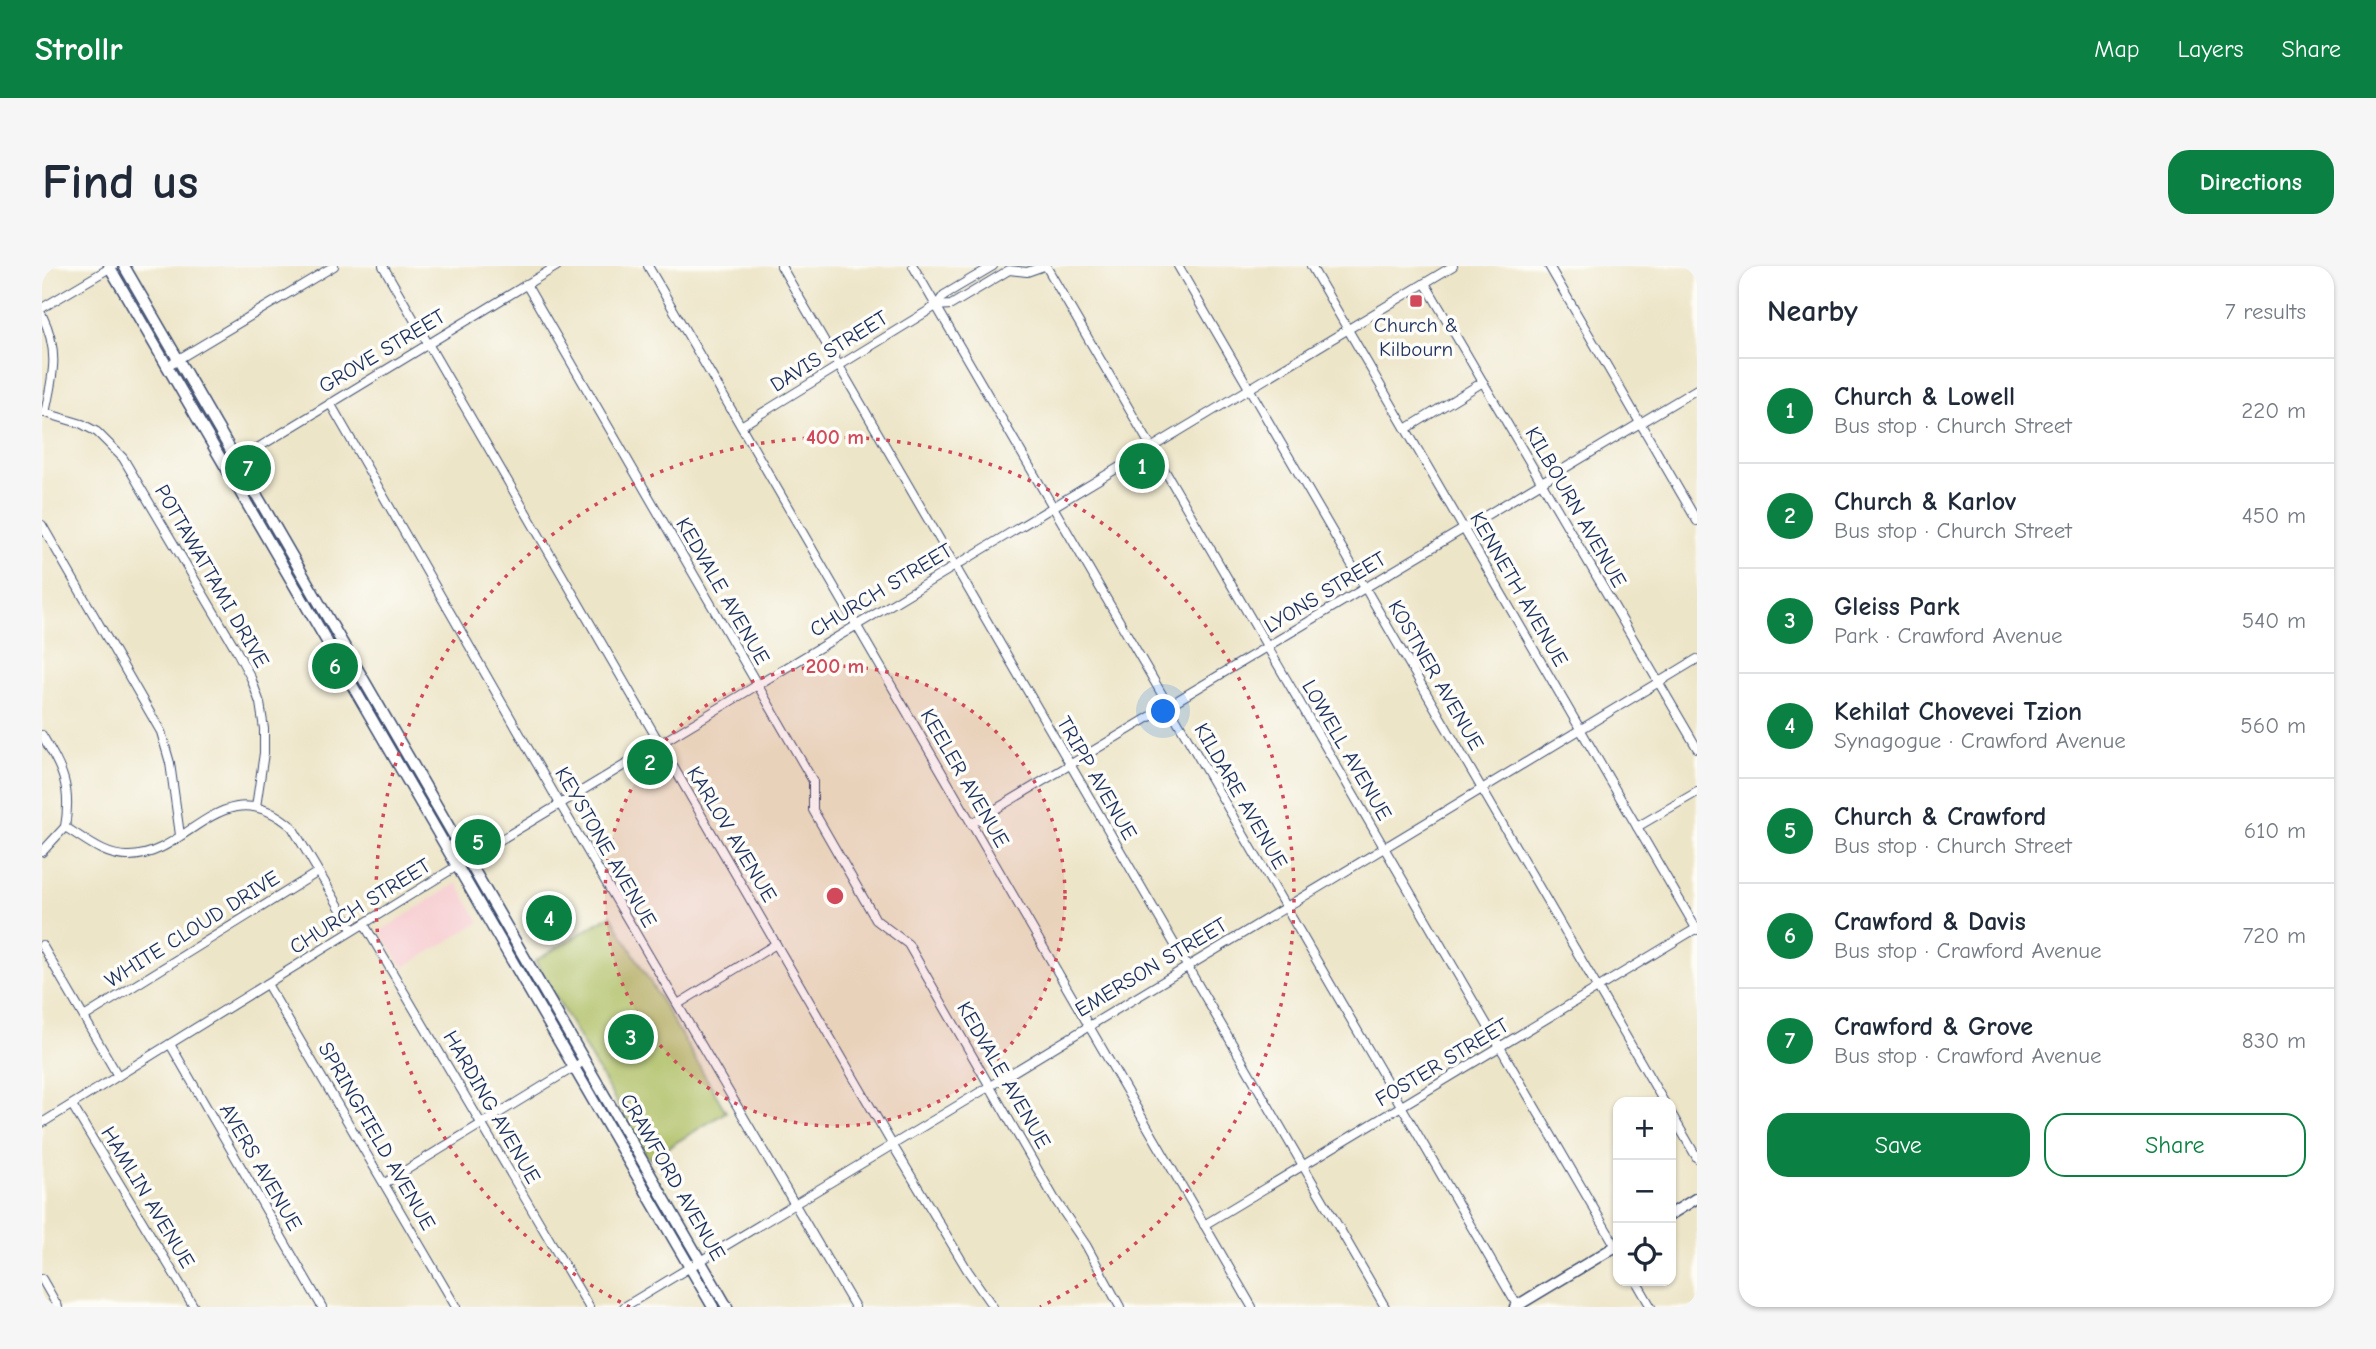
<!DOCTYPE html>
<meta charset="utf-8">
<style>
body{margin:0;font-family:"Comic Neue",sans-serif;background:#f6f6f7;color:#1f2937}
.controls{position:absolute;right:21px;bottom:21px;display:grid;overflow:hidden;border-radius:14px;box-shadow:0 2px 5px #0004}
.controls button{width:63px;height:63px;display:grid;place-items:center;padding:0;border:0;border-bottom:2px solid #e0e1e3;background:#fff;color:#1f2937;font:35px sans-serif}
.you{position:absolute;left:1122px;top:446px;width:24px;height:24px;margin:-18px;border:5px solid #fff;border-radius:50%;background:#1a73e8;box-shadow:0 0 0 10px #1a73e833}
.badge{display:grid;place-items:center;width:46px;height:46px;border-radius:50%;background:#0b8043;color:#fff;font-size:23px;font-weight:700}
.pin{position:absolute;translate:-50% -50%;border:4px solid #fff;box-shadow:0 2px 7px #0006}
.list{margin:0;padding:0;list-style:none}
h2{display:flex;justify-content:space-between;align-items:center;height:91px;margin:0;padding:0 28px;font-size:30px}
h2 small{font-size:23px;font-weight:400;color:#747a83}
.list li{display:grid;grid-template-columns:46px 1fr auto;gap:21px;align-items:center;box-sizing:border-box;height:105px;padding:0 28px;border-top:2px solid #e0e1e3}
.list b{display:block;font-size:26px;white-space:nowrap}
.list p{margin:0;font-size:23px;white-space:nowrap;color:#747a83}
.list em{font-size:23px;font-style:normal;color:#747a83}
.actions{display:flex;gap:14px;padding:21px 28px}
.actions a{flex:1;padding:16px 0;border:2px solid #0b8043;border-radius:21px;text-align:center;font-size:24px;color:#0b8043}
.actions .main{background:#0b8043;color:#fff}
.icon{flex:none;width:38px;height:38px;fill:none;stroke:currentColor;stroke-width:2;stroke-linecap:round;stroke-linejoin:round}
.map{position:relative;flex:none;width:1655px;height:1041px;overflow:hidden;border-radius:21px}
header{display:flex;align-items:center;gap:42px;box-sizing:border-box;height:98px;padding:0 35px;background:#0b8043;color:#fff}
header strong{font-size:33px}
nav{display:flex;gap:38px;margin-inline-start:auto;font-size:24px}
.intro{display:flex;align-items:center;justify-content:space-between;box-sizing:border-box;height:168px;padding:0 42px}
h1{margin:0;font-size:49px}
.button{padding:18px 32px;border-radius:21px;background:#0b8043;color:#fff;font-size:24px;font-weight:700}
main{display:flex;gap:42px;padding:0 42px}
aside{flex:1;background:#fff;border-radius:21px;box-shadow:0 2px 5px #0004}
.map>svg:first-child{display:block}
</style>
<header>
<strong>Strollr</strong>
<nav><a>Map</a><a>Layers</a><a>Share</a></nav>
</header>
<div class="intro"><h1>Find us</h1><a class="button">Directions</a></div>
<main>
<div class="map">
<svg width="1655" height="1041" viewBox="0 0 1655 1041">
<rect width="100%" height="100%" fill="#fdfcf7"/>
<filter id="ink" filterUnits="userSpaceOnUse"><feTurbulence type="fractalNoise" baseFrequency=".0143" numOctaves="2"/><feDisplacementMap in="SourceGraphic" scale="14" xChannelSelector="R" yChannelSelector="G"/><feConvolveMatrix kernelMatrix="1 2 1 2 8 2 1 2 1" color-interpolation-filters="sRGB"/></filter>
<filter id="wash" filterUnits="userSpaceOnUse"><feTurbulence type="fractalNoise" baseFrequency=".00686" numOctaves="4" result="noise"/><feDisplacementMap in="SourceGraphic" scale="28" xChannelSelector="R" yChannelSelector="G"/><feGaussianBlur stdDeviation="1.57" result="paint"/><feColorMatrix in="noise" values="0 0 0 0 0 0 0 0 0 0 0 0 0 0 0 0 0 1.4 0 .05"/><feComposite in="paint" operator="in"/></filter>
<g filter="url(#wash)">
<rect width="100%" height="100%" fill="#ede5c8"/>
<!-- built -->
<polygon fill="#f7cfd3" points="415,617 438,656 361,702 338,665"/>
<!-- green -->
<polygon fill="#acbd60" stroke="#64765f" stroke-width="2" points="569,649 684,846 607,893 493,695"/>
</g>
<g filter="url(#ink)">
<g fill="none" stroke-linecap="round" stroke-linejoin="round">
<defs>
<g id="minor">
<polyline points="341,0 850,878 926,1005 951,1041"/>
<polyline points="606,0 1210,1041"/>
<polyline points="739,0 1343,1041"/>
<polyline points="871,0 1476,1041"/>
<polyline points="1004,0 1576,984"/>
<polyline points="1136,0 1622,836"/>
<polyline points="1269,0 1655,664"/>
<polyline points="1507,0 1655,255"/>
<polyline points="1383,17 1655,482"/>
<polyline points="484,18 771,515 771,544 834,654 866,678 1012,932 1044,979 1078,1041"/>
<polyline points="894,40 909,39 967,4 985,6 1002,0"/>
<polyline points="0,42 71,0"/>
<path d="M0 49C18 86 11 109 3 147"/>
<polyline points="125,100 292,0"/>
<polyline points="288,137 518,538 813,1041"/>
<polyline points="0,146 40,158 55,166 81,192 192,380 209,412 218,437 222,463 222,487 214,541"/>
<polyline points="699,160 894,40 902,29 951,0"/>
<polyline points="1364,163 1441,116"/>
<polyline points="184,201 515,0"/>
<polyline points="0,259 119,466 128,497 138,569"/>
<path d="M0 469C20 503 30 520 23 561"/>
<polyline points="929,558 1655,123"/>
<path d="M23 561C43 573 63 591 87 590 146 590 181 501 250 561L311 664"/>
<polyline points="1595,561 1655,526"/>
<polyline points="0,586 23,561"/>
<polyline points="322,658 547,1041"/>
<polyline points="0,679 76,810"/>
<polyline points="225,718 414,1041"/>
<polyline points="636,738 734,678"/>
<polyline points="42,751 276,606"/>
<polyline points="128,778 280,1041"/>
<polyline points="30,839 152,1041"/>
<polyline points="1629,847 1655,892"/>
<polyline points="0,857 415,600 1411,0"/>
<polyline points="343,917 542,795"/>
<polyline points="1162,959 1655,662"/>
<polyline points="0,1013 16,1041"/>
<polyline points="1594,1015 1609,1041"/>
<polyline points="582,1041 1655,393"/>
</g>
<g id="major">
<polyline points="67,0 671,1041"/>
<polyline points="82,0 685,1041"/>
<polyline points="1629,948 1655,932"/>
<polyline points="1473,1041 1576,979"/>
</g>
</defs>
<!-- minor casing -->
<use href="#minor" stroke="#3a4a6e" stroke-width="10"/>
<!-- major casing -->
<use href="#major" stroke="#3a4a6e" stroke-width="13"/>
<!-- minor -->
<use href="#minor" stroke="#fff" stroke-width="8"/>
<!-- major -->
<use href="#major" stroke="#fff" stroke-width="10"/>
</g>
</g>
<!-- distance rings -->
<circle cx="793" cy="630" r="230" fill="#d1495b" fill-opacity=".12"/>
<g fill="none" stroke="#d1495b" stroke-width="3.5" stroke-dasharray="3.5 7">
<circle cx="793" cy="630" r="230"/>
<path d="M588 1041A459 459 0 1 1 998 1041"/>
</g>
<!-- markers -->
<rect fill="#d1495b" stroke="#fdfcf7" stroke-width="2.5" x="1367" y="28" width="14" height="14" rx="3.5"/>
<g text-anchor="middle" stroke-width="7" stroke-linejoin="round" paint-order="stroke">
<!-- poi labels -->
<g font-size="21" fill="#1b2f5e" stroke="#fdfcf7">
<text x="1374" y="66">Church &amp;<tspan x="1374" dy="24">Kilbourn</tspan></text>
</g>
<!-- street labels -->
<g font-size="21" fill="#1b2f5e" stroke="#fdfcf7">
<text transform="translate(340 85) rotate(-31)" y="7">GROVE STREET</text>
<text transform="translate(787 85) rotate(-32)" y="7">DAVIS STREET</text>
<text transform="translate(1534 241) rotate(60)" y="7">KILBOURN AVENUE</text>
<text transform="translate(170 310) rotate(60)" y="7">POTTAWATTAMI DRIVE</text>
<text transform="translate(1477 323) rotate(60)" y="7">KENNETH AVENUE</text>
<text transform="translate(839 324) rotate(-31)" y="7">CHURCH STREET</text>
<text transform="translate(681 325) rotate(60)" y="7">KEDVALE AVENUE</text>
<text transform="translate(1283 326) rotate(-31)" y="7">LYONS STREET</text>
<text transform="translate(1394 409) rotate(60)" y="7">KOSTNER AVENUE</text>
<text transform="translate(1305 484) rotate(60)" y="7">LOWELL AVENUE</text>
<text transform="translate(923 512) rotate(60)" y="7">KEELER AVENUE</text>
<text transform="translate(1055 512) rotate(60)" y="7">TRIPP AVENUE</text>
<text transform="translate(1199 530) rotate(60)" y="7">KILDARE AVENUE</text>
<text transform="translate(690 568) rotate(59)" y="7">KARLOV AVENUE</text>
<text transform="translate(564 581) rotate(60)" y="7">KEYSTONE AVENUE</text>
<text transform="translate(318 640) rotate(-32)" y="7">CHURCH STREET</text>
<text transform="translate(150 663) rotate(-32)" y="7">WHITE CLOUD DRIVE</text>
<text transform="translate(1109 701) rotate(-31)" y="7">EMERSON STREET</text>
<text transform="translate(1400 796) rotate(-31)" y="7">FOSTER STREET</text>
<text transform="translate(962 809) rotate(60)" y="7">KEDVALE AVENUE</text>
<text transform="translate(450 841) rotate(60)" y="7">HARDING AVENUE</text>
<text transform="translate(335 870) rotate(60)" y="7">SPRINGFIELD AVENUE</text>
<text transform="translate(219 901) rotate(60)" y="7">AVERS AVENUE</text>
<text transform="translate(631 911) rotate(60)" y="7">CRAWFORD AVENUE</text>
<text transform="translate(106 931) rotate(59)" y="7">HAMLIN AVENUE</text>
</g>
</g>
<circle cx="793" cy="630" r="10" fill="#d1495b" stroke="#fdfcf7" stroke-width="3.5"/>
<g font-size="21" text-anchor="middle" font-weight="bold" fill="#d1495b" stroke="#fdfcf7" stroke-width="7" stroke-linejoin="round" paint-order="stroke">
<text x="793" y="178">400 m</text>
<text x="793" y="407">200 m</text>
</g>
</svg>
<div class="controls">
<button>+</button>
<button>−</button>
<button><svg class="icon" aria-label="locate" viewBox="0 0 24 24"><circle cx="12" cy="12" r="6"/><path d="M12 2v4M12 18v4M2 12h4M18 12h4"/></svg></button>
</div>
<div class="you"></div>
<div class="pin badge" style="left:1100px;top:200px">1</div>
<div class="pin badge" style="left:608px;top:496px">2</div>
<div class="pin badge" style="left:589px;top:771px">3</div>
<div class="pin badge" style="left:507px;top:652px">4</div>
<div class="pin badge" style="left:436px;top:576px">5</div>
<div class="pin badge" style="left:293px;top:400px">6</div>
<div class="pin badge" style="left:206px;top:202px">7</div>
</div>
<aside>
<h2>Nearby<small>7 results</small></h2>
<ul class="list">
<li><span class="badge">1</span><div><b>Church &amp; Lowell</b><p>Bus stop · Church Street</p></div><em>220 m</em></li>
<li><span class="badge">2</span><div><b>Church &amp; Karlov</b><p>Bus stop · Church Street</p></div><em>450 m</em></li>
<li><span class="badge">3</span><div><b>Gleiss Park</b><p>Park · Crawford Avenue</p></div><em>540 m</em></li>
<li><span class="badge">4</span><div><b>Kehilat Chovevei Tzion</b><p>Synagogue · Crawford Avenue</p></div><em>560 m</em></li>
<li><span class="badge">5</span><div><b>Church &amp; Crawford</b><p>Bus stop · Church Street</p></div><em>610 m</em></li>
<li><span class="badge">6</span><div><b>Crawford &amp; Davis</b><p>Bus stop · Crawford Avenue</p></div><em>720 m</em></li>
<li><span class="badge">7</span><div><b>Crawford &amp; Grove</b><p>Bus stop · Crawford Avenue</p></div><em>830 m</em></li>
</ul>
<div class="actions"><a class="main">Save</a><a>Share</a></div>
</aside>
</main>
